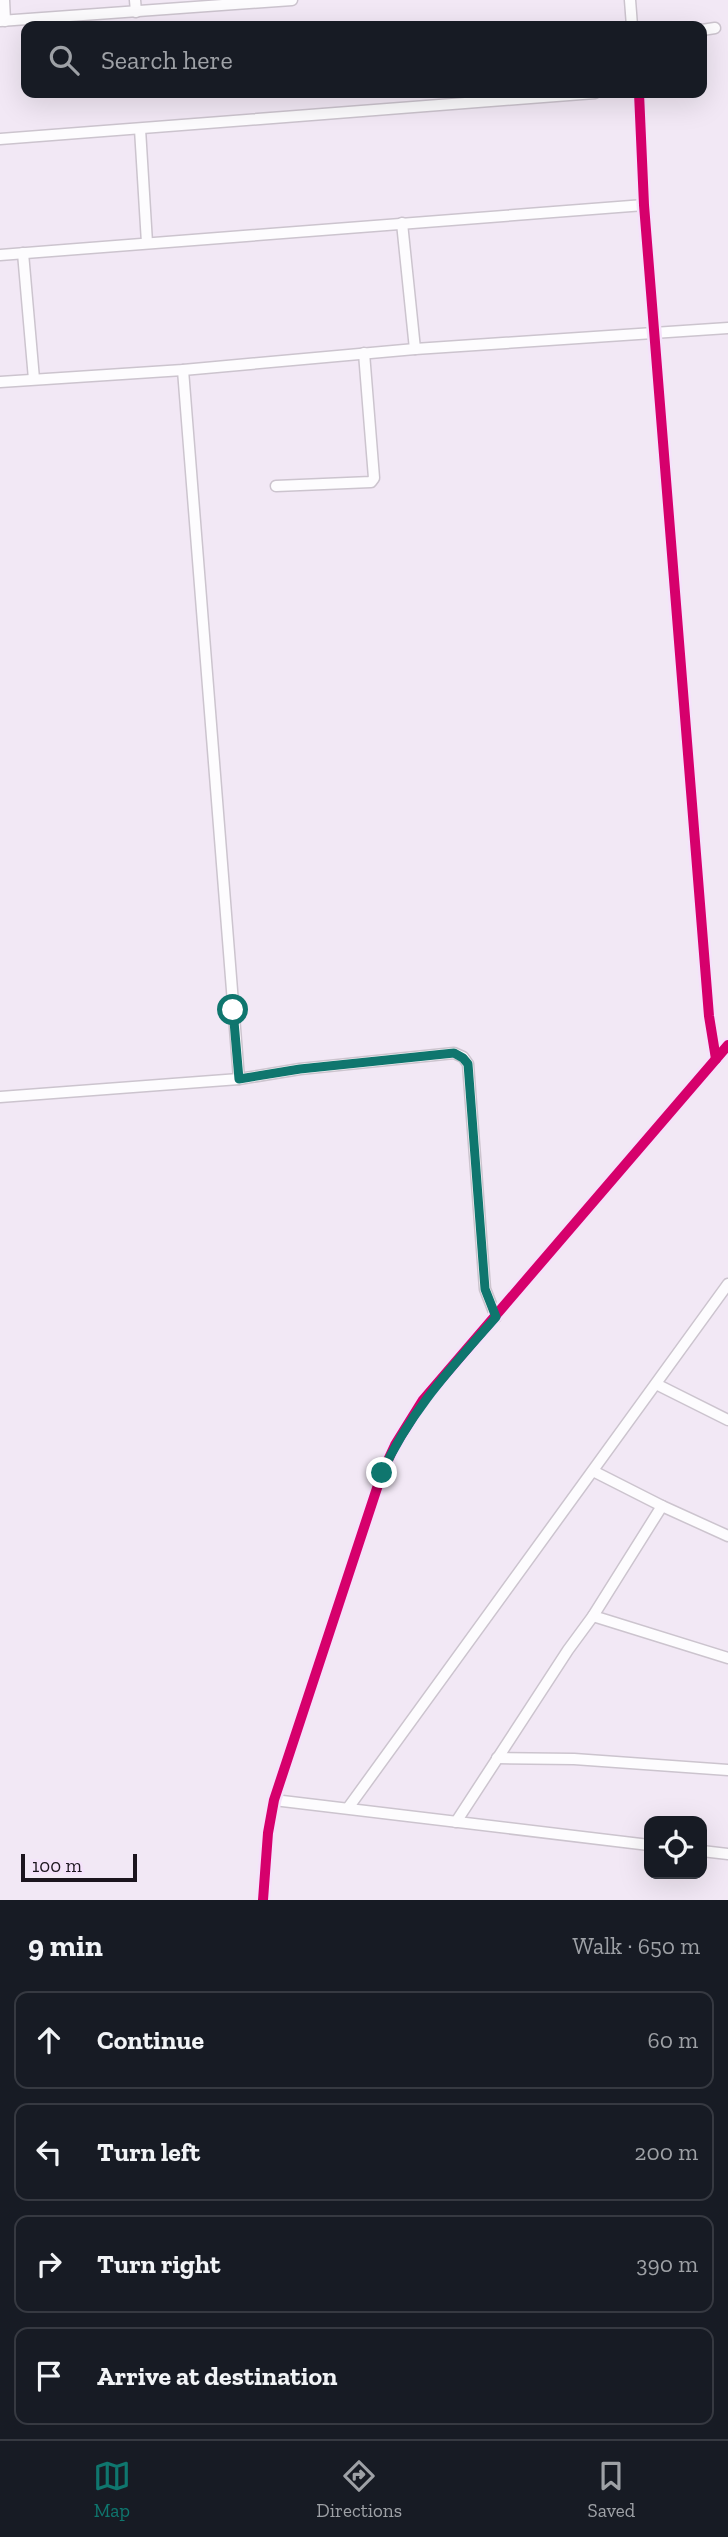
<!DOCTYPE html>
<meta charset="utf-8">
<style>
body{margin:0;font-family:"Zilla Slab",serif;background:#242831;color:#f1f3f6}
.controls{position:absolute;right:21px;bottom:21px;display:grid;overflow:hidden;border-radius:14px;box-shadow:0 7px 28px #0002}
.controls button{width:63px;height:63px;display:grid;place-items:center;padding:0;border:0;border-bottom:2px solid #363941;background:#171b24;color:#f1f3f6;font:35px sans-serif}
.scale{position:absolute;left:21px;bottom:18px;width:116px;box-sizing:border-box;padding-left:7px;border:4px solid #1c151e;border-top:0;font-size:19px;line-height:24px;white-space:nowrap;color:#1c151e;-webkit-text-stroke:5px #f5e2fb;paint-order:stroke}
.stop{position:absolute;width:21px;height:21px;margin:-16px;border:5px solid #0f766e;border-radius:50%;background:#fff}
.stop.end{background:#0f766e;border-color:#fff;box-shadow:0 2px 7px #0008}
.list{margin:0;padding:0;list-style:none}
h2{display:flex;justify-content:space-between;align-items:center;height:91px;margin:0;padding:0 28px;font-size:30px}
h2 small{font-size:23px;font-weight:400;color:#9ea1a6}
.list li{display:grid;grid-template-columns:46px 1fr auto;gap:21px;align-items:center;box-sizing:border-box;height:98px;margin:0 14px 14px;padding:0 14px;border:2px solid #363941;border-radius:14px}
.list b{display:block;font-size:26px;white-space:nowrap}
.list em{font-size:23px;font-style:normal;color:#9ea1a6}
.icon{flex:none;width:38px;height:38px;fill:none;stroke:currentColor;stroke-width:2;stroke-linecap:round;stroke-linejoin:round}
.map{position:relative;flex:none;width:728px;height:1900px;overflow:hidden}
.search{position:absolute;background:#171b24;box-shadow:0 7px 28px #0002;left:21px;right:21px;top:21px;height:77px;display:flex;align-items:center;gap:18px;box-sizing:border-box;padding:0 24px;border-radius:14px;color:#9ea1a6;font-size:26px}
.sheet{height:539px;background:#171b24}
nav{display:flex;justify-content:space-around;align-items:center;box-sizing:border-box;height:98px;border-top:2px solid #363941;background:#171b24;font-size:19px;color:#9ea1a6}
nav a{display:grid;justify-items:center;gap:4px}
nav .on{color:#0f766e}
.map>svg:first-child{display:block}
</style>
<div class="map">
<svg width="728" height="1900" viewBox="0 0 728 1900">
<rect width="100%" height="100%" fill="#f2e8f5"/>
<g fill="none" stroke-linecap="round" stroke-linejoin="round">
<defs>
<g id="minor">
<polyline points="4,0 5,21"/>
<polyline points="135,0 136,12"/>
<polyline points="630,0 632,26"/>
<polyline points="0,21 292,0"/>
<polyline points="702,30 715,28"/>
<polyline points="639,93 644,205 709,1016 716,1059"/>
<polyline points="140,129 147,243"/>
<polyline points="0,139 595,93"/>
<polyline points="402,223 415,349"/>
<polyline points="23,253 34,379"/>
<polyline points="0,255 644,205"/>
<polyline points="183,370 239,1079"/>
<polyline points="0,382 183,370 415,349 728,328"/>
<polyline points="276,486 371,482 374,478 364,353"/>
<polyline points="0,1097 239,1079 300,1069 454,1053 463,1057 468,1064 485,1289 496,1317"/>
<polyline points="656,1384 728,1420"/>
<polyline points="593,1471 662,1506 728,1536"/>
<polyline points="593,1616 728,1658"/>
<polyline points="497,1758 574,1759 728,1770"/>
<polyline points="274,1800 649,1845"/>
<polyline points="348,1808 728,1284"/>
<polyline points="456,1822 568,1650 593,1616 662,1506"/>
<polyline points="702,1851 728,1854"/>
<polyline points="263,1900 268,1833 274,1800 382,1473 395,1445 423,1400 728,1045"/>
</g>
</defs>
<!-- minor casing -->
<use href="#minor" stroke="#ccc4ce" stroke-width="13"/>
<!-- minor -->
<use href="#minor" stroke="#fdfcfe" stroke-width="10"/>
<defs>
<g id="cycleway">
<polyline points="639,93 644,205 709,1016 716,1059"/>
<polyline points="263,1900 268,1833 274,1800 382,1473 395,1445 423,1400 728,1045"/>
</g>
</defs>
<!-- cycleway casing -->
<use href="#cycleway" stroke="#f5e2fb" stroke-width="15"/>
<!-- cycleway -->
<use href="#cycleway" stroke="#d6006c" stroke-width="10"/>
</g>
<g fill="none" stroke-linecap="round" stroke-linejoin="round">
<!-- route -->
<path stroke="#0f766e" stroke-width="9" d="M233 1010 239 1079 300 1069 454 1053 463 1058 468 1064 485 1289 496 1317C452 1367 410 1411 382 1473"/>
</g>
</svg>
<div class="controls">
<button><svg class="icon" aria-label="locate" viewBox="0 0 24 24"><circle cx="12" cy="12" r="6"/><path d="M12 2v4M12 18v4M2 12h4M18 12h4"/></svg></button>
</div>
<div class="scale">100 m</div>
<div class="stop" style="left:233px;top:1010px"></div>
<div class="stop end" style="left:382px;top:1473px"></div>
<div class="search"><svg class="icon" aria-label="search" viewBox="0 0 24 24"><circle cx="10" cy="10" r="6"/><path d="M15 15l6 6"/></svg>Search here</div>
</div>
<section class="sheet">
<h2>9 min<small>Walk · 650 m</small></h2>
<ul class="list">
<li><svg class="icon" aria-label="ahead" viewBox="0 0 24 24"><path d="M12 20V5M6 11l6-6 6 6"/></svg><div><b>Continue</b></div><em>60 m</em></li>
<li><svg class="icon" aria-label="left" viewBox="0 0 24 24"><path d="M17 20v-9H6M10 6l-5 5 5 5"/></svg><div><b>Turn left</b></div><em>200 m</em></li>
<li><svg class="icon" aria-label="right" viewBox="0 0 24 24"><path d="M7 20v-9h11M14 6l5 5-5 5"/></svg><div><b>Turn right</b></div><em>390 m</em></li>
<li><svg class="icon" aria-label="arrive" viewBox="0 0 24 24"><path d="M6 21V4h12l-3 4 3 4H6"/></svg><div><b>Arrive at destination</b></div></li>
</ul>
</section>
<nav>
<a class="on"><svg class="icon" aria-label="map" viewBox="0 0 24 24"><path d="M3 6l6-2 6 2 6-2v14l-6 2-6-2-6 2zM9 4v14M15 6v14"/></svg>Map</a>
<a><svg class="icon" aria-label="directions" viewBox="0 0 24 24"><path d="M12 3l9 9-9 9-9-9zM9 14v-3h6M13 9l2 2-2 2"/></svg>Directions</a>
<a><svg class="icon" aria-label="saved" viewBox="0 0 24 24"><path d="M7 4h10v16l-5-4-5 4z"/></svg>Saved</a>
</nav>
